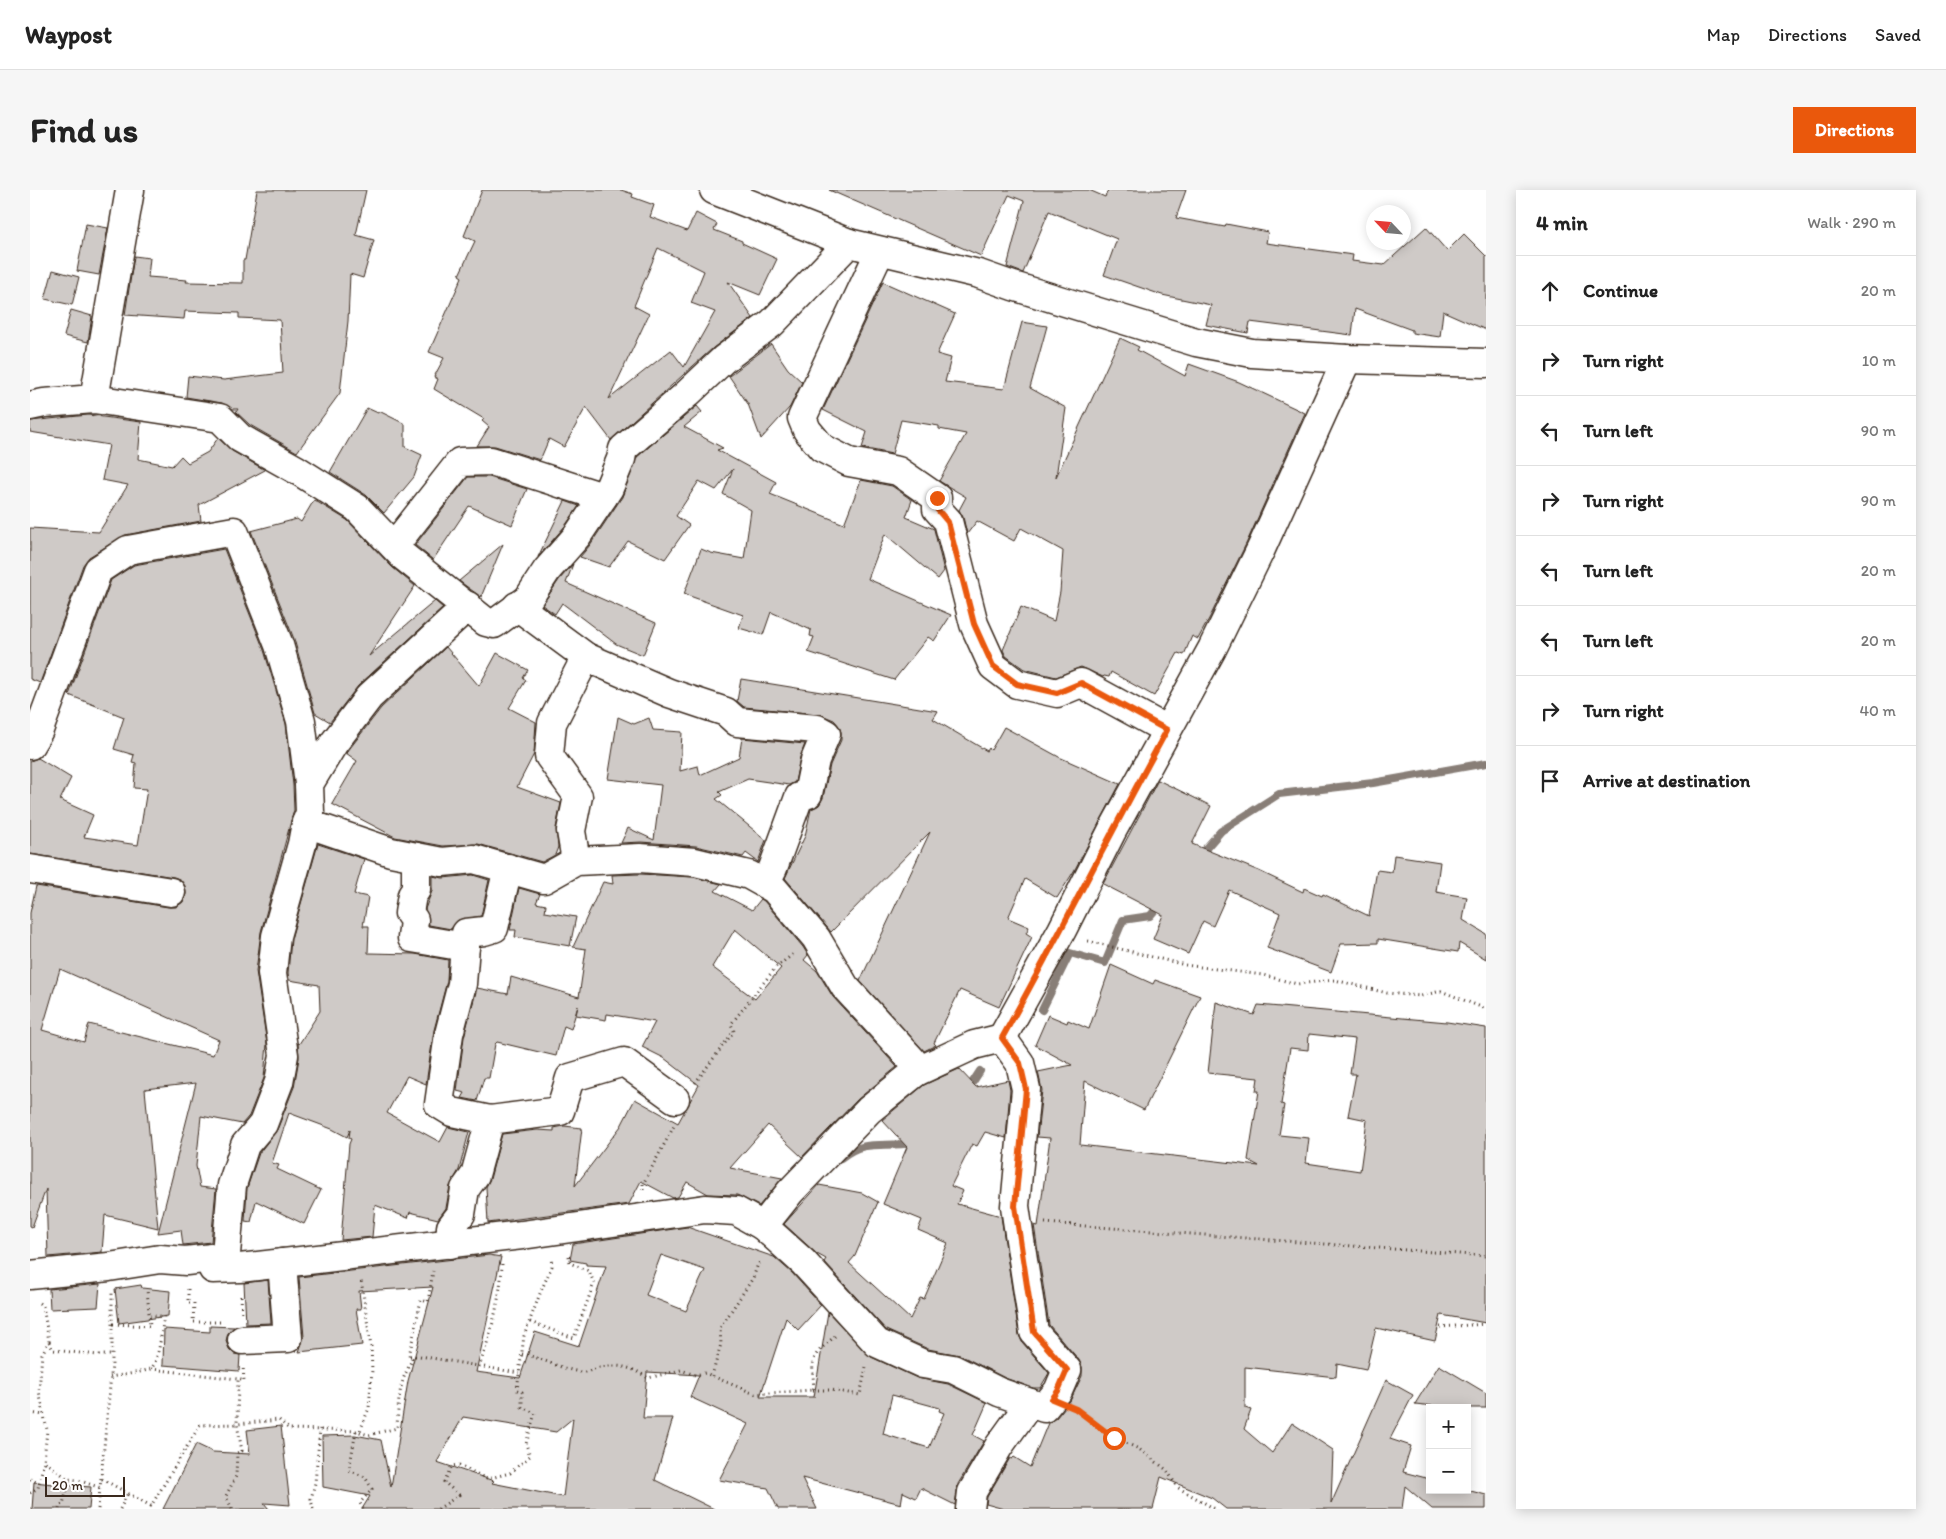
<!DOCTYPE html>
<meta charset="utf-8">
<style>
body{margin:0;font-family:Itim,sans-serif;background:#f6f6f6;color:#222}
.controls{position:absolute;right:15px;bottom:15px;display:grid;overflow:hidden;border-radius:0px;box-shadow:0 2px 12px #0003}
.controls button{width:45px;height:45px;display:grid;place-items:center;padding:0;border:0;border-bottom:1px solid #e0e0e0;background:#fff;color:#222;font:25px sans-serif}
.compass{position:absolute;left:1336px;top:15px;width:45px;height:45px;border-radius:50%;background:#fff;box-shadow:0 2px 12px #0003;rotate:296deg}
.scale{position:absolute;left:15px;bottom:12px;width:80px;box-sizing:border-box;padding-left:5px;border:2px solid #3b2a1e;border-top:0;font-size:14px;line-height:18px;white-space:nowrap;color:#3b2a1e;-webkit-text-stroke:4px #fff;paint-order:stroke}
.stop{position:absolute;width:15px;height:15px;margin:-11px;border:4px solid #ea580c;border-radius:50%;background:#fff}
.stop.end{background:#ea580c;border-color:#fff;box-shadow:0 1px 5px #0008}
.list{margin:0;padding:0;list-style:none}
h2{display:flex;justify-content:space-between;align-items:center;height:65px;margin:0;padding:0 20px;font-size:21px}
h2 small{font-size:16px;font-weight:400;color:#767676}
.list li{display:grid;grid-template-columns:32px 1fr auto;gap:15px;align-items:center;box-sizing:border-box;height:70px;padding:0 20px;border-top:1px solid #e0e0e0}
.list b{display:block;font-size:19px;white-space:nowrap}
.list em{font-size:16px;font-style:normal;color:#767676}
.icon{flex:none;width:28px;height:28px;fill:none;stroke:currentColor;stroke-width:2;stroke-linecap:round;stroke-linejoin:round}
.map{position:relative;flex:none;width:1456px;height:1319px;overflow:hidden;border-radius:0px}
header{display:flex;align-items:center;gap:30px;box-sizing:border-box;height:70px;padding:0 25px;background:#fff;border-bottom:1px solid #e0e0e0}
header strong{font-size:24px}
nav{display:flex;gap:28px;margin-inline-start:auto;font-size:18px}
.intro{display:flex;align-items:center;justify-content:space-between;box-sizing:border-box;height:120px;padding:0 30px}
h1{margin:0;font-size:35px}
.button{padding:12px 22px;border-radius:0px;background:#ea580c;color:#fff;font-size:18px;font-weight:700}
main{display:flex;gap:30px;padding:0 30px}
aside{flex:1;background:#fff;border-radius:0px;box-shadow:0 2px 12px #0003}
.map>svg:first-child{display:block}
</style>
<header>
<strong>Waypost</strong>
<nav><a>Map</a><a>Directions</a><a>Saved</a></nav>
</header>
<div class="intro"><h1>Find us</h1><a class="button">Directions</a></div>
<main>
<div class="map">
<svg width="1456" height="1319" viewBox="0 0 1456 1319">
<rect width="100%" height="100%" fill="#fff"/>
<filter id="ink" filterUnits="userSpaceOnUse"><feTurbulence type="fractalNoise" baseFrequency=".02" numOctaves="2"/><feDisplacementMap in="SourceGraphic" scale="10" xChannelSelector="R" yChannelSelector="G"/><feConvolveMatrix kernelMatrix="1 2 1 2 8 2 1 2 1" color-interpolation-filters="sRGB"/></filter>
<g filter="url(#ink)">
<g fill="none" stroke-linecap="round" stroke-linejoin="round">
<!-- stream -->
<g stroke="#887e77" stroke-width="8">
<polyline points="1170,665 1191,641 1249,604 1343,593 1456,573"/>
<polyline points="1012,820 1040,763 1075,773 1093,730 1120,726 1131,713"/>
<polyline points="937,901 950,881"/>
<path d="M811 968C835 948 854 958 882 953"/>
</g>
</g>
<!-- building -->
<g fill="#cfcac7" stroke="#3b2a1e" fill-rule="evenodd">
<polygon points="227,0 336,0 326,45 344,50 333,88 320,84 318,131 310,203 267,262 220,235 206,222 208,219 203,219 192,213 156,207 158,186 194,190 253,183 250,130 209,128 209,123 155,121 154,129 95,125 104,66 120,68 118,87 157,90 156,92 213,93 213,70 215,70"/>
<path d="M452 0H591L603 4 602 7 624 15 620 27 657 41 666 23 687 34 684 40 712 51V53L747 69 730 105 698 92 723 128 683 158 581 250 556 217 534 257 519 249 510 270 465 256H447L459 237 452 231 454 229 404 199 408 189 404 187 414 168 399 162 432 87 429 85 445 51 434 46ZM628 58 674 81 661 113 685 122 654 177 641 160 579 209 619 124 604 116Z"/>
<polygon points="799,0 1059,0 1075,7 1078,0 1156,0 1146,28 1195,37 1196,34 1238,42 1236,53 1323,65 1322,71 1354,75 1396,37 1417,61 1434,44 1456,66 1456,140 1413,121 1410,147 1382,143 1382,140 1325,119 1322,145 1220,132 1218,143 1176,135 1181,115 1132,105 1074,85 1087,49 1019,21 993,83 977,77 994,11 979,5 951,66"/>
<polygon points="56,34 78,38 69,85 47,81"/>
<polygon points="23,80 49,87 42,115 15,109"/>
<polygon points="853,92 925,124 907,164 921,168 915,192 974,199 992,132 1017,136 1000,198 1036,218 1026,287 1090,148 1109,157 1107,160 1155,186 1159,174 1209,192 1275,223 1217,352 1180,427 1168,449 1162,446 1154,465 1148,463 1124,506 1081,482 1079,487 1074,486 1073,487 1051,477 1026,487 994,479 976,466 973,460 991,417 1024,431 1030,402 1033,361 991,338 984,351 947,331 937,344 933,327 929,320 936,307 909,291 936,244 909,239 909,236 871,230 862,264 832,258 837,242 793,220"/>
<polygon points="41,120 62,126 58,152 34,146"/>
<polygon points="741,154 758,179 772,192 760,217 731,249 718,214 699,186"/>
<polygon points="667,216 672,222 654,237 693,258 687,260 746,292 740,304 814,334 831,290 862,296 882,310 876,327 904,339 914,381 908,389 855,344 838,389 921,425 904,451 898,447 864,490 778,462 784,447 780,446 781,440 741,422 733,445 709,438 713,425 654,404 671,359 681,363 714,369 721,320 693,304 703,279 686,300 669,291 646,326 659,335 635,369 598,351 579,377 550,367 560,355 592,307 607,267"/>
<polygon points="337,218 348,223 349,221 375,234 375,257 392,265 384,287 354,323 336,305 300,282"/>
<polygon points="58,225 111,232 108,269 142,276 151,266 158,273 178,262 188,248 202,261 235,280 169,315 171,331 95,345 59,367 53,375 10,493 0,489 0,338 69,342 98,295 72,290 79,255 0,242 0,231"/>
<polygon points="438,287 459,287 497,299 482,335 439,316 403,370 385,355"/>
<polygon points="284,310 317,330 362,377 385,396 339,466 405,411 413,418 328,496 300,532 285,523 264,449 221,341 267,329 271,332"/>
<polygon points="535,311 549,316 535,336 508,367"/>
<polygon points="473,354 451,407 429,391"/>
<path d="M194 359 234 460 256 534 263 595 264 620 231 742 226 781 237 854 234 888 219 926 212 934 171 926 166 976 170 997 186 999 181 1052 153 1055 151 1040 128 1043 166 893 115 899 128 1038 75 1025 72 1062 18 1067 16 999 2 1037 0 1036V723L6 696 138 717H146L153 712 156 704 155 696 151 690 144 687 0 664V571L8 568 41 588 30 610 63 625 54 647 108 655 117 599 104 598 106 573 102 572 104 565 84 559 94 527 39 505 81 390 104 375ZM30 779 189 850 183 865 59 834 54 852 12 840Z"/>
<polygon points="543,374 536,393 626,433 613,465 586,454 532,413 525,424 512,415 529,390"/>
<polygon points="416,457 449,496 467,463 498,480 493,488 496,490 479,518 506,532 504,564 487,597 531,613 526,638 528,657 525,665 512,672 448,654 413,656 365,647 302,614 327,571 316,563 317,562 351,518"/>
<polygon points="711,489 908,521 903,529 957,561 959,558 961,560 974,537 1029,567 1090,594 1044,681 1027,708 995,689 978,728 999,737 996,743 1002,747 969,817 930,800 904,853 906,855 894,861 830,791 900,642 801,742 755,688 775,646 781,619 789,615 793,608 800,575 811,550 811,542 809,536 804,530 789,524 714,517 707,511"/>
<polygon points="588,527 604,534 619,528 623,540 652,542 650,581 668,576 670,585 709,567 712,548 775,554 770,567 765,592 759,595 718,589 689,602 692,605 686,609 736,650 728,672 716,663 713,667 666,656 611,652 591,653 598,638 624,650 631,595 578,589"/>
<polygon points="1128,590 1181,616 1162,654 1229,681 1273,702 1274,698 1292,706 1293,704 1339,726 1347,680 1362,682 1364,665 1410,672 1406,702 1437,707 1433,730 1456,744 1456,769 1429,753 1428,762 1348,749 1348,753 1311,754 1301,782 1237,758 1250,723 1199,700 1183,736 1173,731 1158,764 1123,749 1133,725 1073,694"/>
<polygon points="288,654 334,669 324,704 338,707 333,736 339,736 338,763 385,764 418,770 417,791 404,840 396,894 377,886 357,923 410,952 418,937 439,942 429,980 420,996 416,1018 408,1029 380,1022 378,1028 345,1015 342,1047 311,1050 319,954 321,949 319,948 320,940 317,947 302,939 259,923 242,973 249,975 247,979 291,1000 274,1034 226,1011 221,1032 215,1031 217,998 229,963 247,940 264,897 269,868 268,853 269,854 290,821 289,795 259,790 258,783 261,749"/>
<path d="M610 684 663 687 691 694 685 701 722 720 731 709 734 711 773 757 778 765 774 770 787 781 803 807 867 877 828 909 772 967 738 935 700 978 752 988 729 1016 707 1005 678 1004 657 992 648 1007 643 1008 611 991 599 1014 458 1033 456 997 460 989 472 944 507 940 524 941V938L534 936 552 938 545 996 591 936 605 909 648 933 669 895 634 868 612 857 625 832 577 824 576 830 546 825 548 816 541 839 534 836 526 866 467 852 465 854 459 888H454L447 911 432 908 435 903 427 901 434 847 447 798 478 804 481 787 549 807 556 759 543 757 573 692 583 694 582 685ZM705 739 751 778 725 809 682 777Z"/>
<polygon points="443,685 459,690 451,726 428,730 421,739 399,735 395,719 402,701 402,686 413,688"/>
<polygon points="489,698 510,704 506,713 516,715 515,722 546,727 540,756 485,747 486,740 480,740"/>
<path d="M1081 775 1123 794 1125 790 1170 806 1114 920 1055 891 1050 955 1229 976 1218 970 1229 901H1226L1228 888 1178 883 1186 812 1224 825 1228 815 1417 832 1456 838V1133L1411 1125 1405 1151 1346 1138 1336 1180 1307 1174 1306 1187 1215 1177V1218L1221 1220 1214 1239 1242 1263 1262 1233 1303 1260 1301 1314 1356 1190 1383 1205 1360 1249 1381 1256 1373 1282 1400 1289V1300H1437L1456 1305V1319H1402L1375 1296 1372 1319H1196L1182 1308 1131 1287 1123 1319H974L956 1314 957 1307 980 1268 982 1269 984 1267 1000 1277 1018 1233 1026 1228 1040 1211 1052 1186V1177L1049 1170 1019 1135 1004 1035 1008 1036 1020 948 1007 947 1012 900 1008 882 1042 875 1005 855 1018 825 1037 833 1038 830 1059 839ZM1279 844 1325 849 1320 884H1326L1318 926 1337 930 1330 981 1276 973 1279 948 1249 945 1254 915 1251 914 1260 858 1278 860Z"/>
<polygon points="929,879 946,897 978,890 980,900 976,948 955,942 947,956 942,954 921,996 933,1001 927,1014 971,1026 989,1145 992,1152 1019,1183 1010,1198 1003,1198 975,1188 930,1165 898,1159 856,1140 794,1072 796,1069 787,1064 754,1034 789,995 832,1003 848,1012 825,1066 819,1073 880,1129 890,1108 894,1109 918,1053 888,1040 892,1030 853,1014 877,957 852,930 894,895"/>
<path d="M657 1037 744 1067 762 1083 791 1115 768 1140 756 1128 730 1207H784L798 1122 841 1167 887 1188 918 1194 957 1213 943 1245 954 1251 928 1294 925 1315 891 1298 886 1308 873 1302 871 1314 772 1288 787 1319H748L738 1298 689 1290 718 1234 660 1207 669 1185 617 1182 613 1228H643L625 1290 684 1319H332L340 1306 293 1297 292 1246 325 1245 351 1250 361 1297 378 1191 403 1097 329 1101 331 1119H326L332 1155 269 1162 274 1147 269 1087 459 1065 471 1067 446 1182 490 1188 505 1142 549 1156 576 1076 556 1075V1073L540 1070 543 1054ZM631 1065 675 1080 656 1121 616 1105ZM862 1205 910 1218 909 1221 914 1223 899 1258 853 1244ZM433 1227 526 1242 543 1228 533 1307 462 1293 464 1291 407 1272Z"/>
<polygon points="238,1090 241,1133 216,1134 214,1093"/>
<polygon points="70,1094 68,1117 20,1119 19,1099"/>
<polygon points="111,1095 112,1098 140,1101 138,1126 89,1133 85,1099"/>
<polygon points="180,1136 204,1137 198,1143 196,1151 199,1159 204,1164 210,1165 209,1181 133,1175 134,1139 180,1142"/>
<polygon points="1409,1175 1456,1203 1456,1218 1423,1218 1385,1214"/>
<polygon points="251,1236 260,1315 234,1313 239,1319 133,1319 166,1254 183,1262 220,1264 217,1240"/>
<polygon points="4,1292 33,1295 61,1297 59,1319 2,1319"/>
</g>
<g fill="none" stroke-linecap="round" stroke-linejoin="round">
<defs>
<g id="minor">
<polyline points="684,0 819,53 949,84 983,96 1166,152 1222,163 1317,169 1456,173"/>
<polyline points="850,61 772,228 777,240 792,258 819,272 868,281 907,308 907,319 918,331 944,434 963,476 987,494 1027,503 1051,493 1137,540"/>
<polyline points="64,209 100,0"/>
<polyline points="0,216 14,213 64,209 190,228 210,248 267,280 327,318 373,366 456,432 464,434 498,409 517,380 547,346 579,298 591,269 593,259 657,204 694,169 742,133 819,53"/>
<polyline points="364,356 430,272 461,271 573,307"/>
<polyline points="487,416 556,467 639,503 696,522 707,532 787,539 796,544 785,570 778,604 769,607 743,678 735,694"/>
<polyline points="0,555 9,540 68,380 98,360 204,341 249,455 271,531 279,594"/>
<polyline points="386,667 386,700 382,705 379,723 384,730 382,748 435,757"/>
<polyline points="546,671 541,641 548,606 519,566 522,533 556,467"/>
<polyline points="0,679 141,702"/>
<polyline points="972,848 1032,740 1082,641 1182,459 1231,359 1317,169"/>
<polyline points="886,882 944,855 972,848 990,873 996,899 985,1016 987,1030 1004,1142 1037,1180 1028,1201 1014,1218 1000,1213 969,1256 942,1302 940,1319"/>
<polyline points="460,930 422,922 409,914 419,844 432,794 436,743 454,741 464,738 478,678"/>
<polyline points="733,1036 773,1072 847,1153 893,1174 923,1179 969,1202 1000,1213"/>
<polyline points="420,1054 421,1037 431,1024 435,999 445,985 460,930 530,921 540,888 594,872 645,909"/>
<polyline points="182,1068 183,1079 210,1078 492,1045 675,1019 706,1021 733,1036 760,1002 839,920 886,882 882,870 815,797 786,748 744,699 719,685 665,672 610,668 546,671 514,689 444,669 412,672 361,662 276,633"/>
<polyline points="0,1085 79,1077 130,1069 156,1071 182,1068 196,1064 202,995 215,955 233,934 249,892 254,865 242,783 246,746 272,654 276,633 280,623 279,594 304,553 339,507 438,416"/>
<polyline points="212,1150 258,1148 252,1073"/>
</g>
</defs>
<!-- minor casing -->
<use href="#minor" stroke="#3b2a1e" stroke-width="31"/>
<!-- path -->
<g stroke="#3b2a1e" stroke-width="3" stroke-dasharray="1 4" stroke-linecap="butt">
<polyline points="1058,751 1155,775 1233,785 1267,794 1305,790 1357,803 1391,806 1411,801 1456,819"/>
<polyline points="665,893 704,841 701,834 746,777 765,763"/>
<polyline points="613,1000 613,994 644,936"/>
<polyline points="1015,1033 1456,1066"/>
<polyline points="158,1099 158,1113 164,1113 163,1132 192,1132"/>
<polyline points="211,1106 212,1125"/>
<polyline points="9,1113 13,1116 19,1151 12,1164 9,1201 17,1240 14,1271 38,1289 48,1290 71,1298"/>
<polyline points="500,1132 544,1148 564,1093 559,1081 540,1073 539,1066"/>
<polyline points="83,1134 120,1136 117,1099"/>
<polyline points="1410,1137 1456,1134"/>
<polyline points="19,1152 23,1160 68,1165 82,1165"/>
<path d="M492 1164C513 1168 530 1179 551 1182 558 1183 564 1178 570 1177 589 1174 602 1177 618 1188L651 1180 665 1185 675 1183 725 1204 783 1200C785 1190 780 1176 785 1167 788 1160 799 1152 805 1146"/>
<polyline points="380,1166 390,1166 489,1183"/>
<path d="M449 1177C461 1144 471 1108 472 1073"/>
<polyline points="121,1179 208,1189"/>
<polyline points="682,1186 691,1154 690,1138 723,1088 728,1074 731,1071"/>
<path d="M80 1187C91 1185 110 1183 120 1179 129 1174 132 1137 134 1126H120"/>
<polyline points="783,1200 801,1200 830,1205 836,1177"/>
<polyline points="1047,1220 1085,1248 1109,1259 1137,1280 1147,1297 1185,1319"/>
<polyline points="0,1223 14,1225"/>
<polyline points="0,1289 9,1293"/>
<polyline points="72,1289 121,1316 170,1235 207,1234 208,1189 214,1191 213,1176"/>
<polyline points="0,1303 8,1298 14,1271"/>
<polyline points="29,1319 30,1315 33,1314 40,1289"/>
<polyline points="68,1319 82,1175 82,1103"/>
<polyline points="90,1319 98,1303"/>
<polyline points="202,1319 196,1306 206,1286 207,1263 212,1261 207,1234 249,1230 259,1239 330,1241 339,1218 342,1180 341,1157 331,1089"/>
<polyline points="283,1319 281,1309 285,1293 290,1239"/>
<path d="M333 1319 330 1313 342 1299 335 1287 319 1280 326 1241 339 1245 367 1238C368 1222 368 1206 373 1190 375 1183 380 1176 382 1168L379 1166 391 1110 398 1112 403 1081"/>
<polyline points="408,1319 429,1305 414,1292 422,1276 429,1275 457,1289 480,1283 500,1266 496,1254 505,1223 492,1217 492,1202 487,1200 494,1146 511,1101 522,1076 521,1068"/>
</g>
<!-- minor -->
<use href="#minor" stroke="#fff" stroke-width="28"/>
</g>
</g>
<g fill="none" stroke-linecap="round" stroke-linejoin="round" filter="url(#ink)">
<!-- route -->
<path stroke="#ea580c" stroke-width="6" d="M907 308V319L918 332 944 434 963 476 987 494 1027 503 1051 493 1137 540C1081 642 1029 746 972 848L990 873 996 899 985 1016 1004 1142 1037 1180 1028 1201 1022 1209 1046 1219 1084 1248"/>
</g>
</svg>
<div class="controls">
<button>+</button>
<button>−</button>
</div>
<svg class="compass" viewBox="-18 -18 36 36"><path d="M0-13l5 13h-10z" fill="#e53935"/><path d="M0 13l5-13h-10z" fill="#767676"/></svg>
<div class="scale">20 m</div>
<div class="stop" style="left:1084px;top:1248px"></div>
<div class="stop end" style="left:907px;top:308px"></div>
</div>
<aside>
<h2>4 min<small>Walk · 290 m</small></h2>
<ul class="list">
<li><svg class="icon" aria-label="ahead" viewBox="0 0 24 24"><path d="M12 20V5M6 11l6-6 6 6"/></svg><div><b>Continue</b></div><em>20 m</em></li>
<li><svg class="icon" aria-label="right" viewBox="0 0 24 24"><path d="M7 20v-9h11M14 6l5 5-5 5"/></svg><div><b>Turn right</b></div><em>10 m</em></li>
<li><svg class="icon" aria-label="left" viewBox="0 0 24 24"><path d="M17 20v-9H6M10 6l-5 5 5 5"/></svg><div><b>Turn left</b></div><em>90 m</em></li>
<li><svg class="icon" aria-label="right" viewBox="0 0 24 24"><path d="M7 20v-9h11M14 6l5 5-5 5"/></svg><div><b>Turn right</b></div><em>90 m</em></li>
<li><svg class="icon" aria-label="left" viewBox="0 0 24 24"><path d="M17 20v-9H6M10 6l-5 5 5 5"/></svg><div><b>Turn left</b></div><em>20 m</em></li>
<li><svg class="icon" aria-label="left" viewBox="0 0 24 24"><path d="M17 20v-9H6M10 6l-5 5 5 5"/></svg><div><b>Turn left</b></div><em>20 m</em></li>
<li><svg class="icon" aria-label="right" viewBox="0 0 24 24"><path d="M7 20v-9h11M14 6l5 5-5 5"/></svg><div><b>Turn right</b></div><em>40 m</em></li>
<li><svg class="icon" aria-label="arrive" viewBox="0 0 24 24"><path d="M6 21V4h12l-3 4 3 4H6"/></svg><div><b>Arrive at destination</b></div></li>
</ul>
</aside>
</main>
